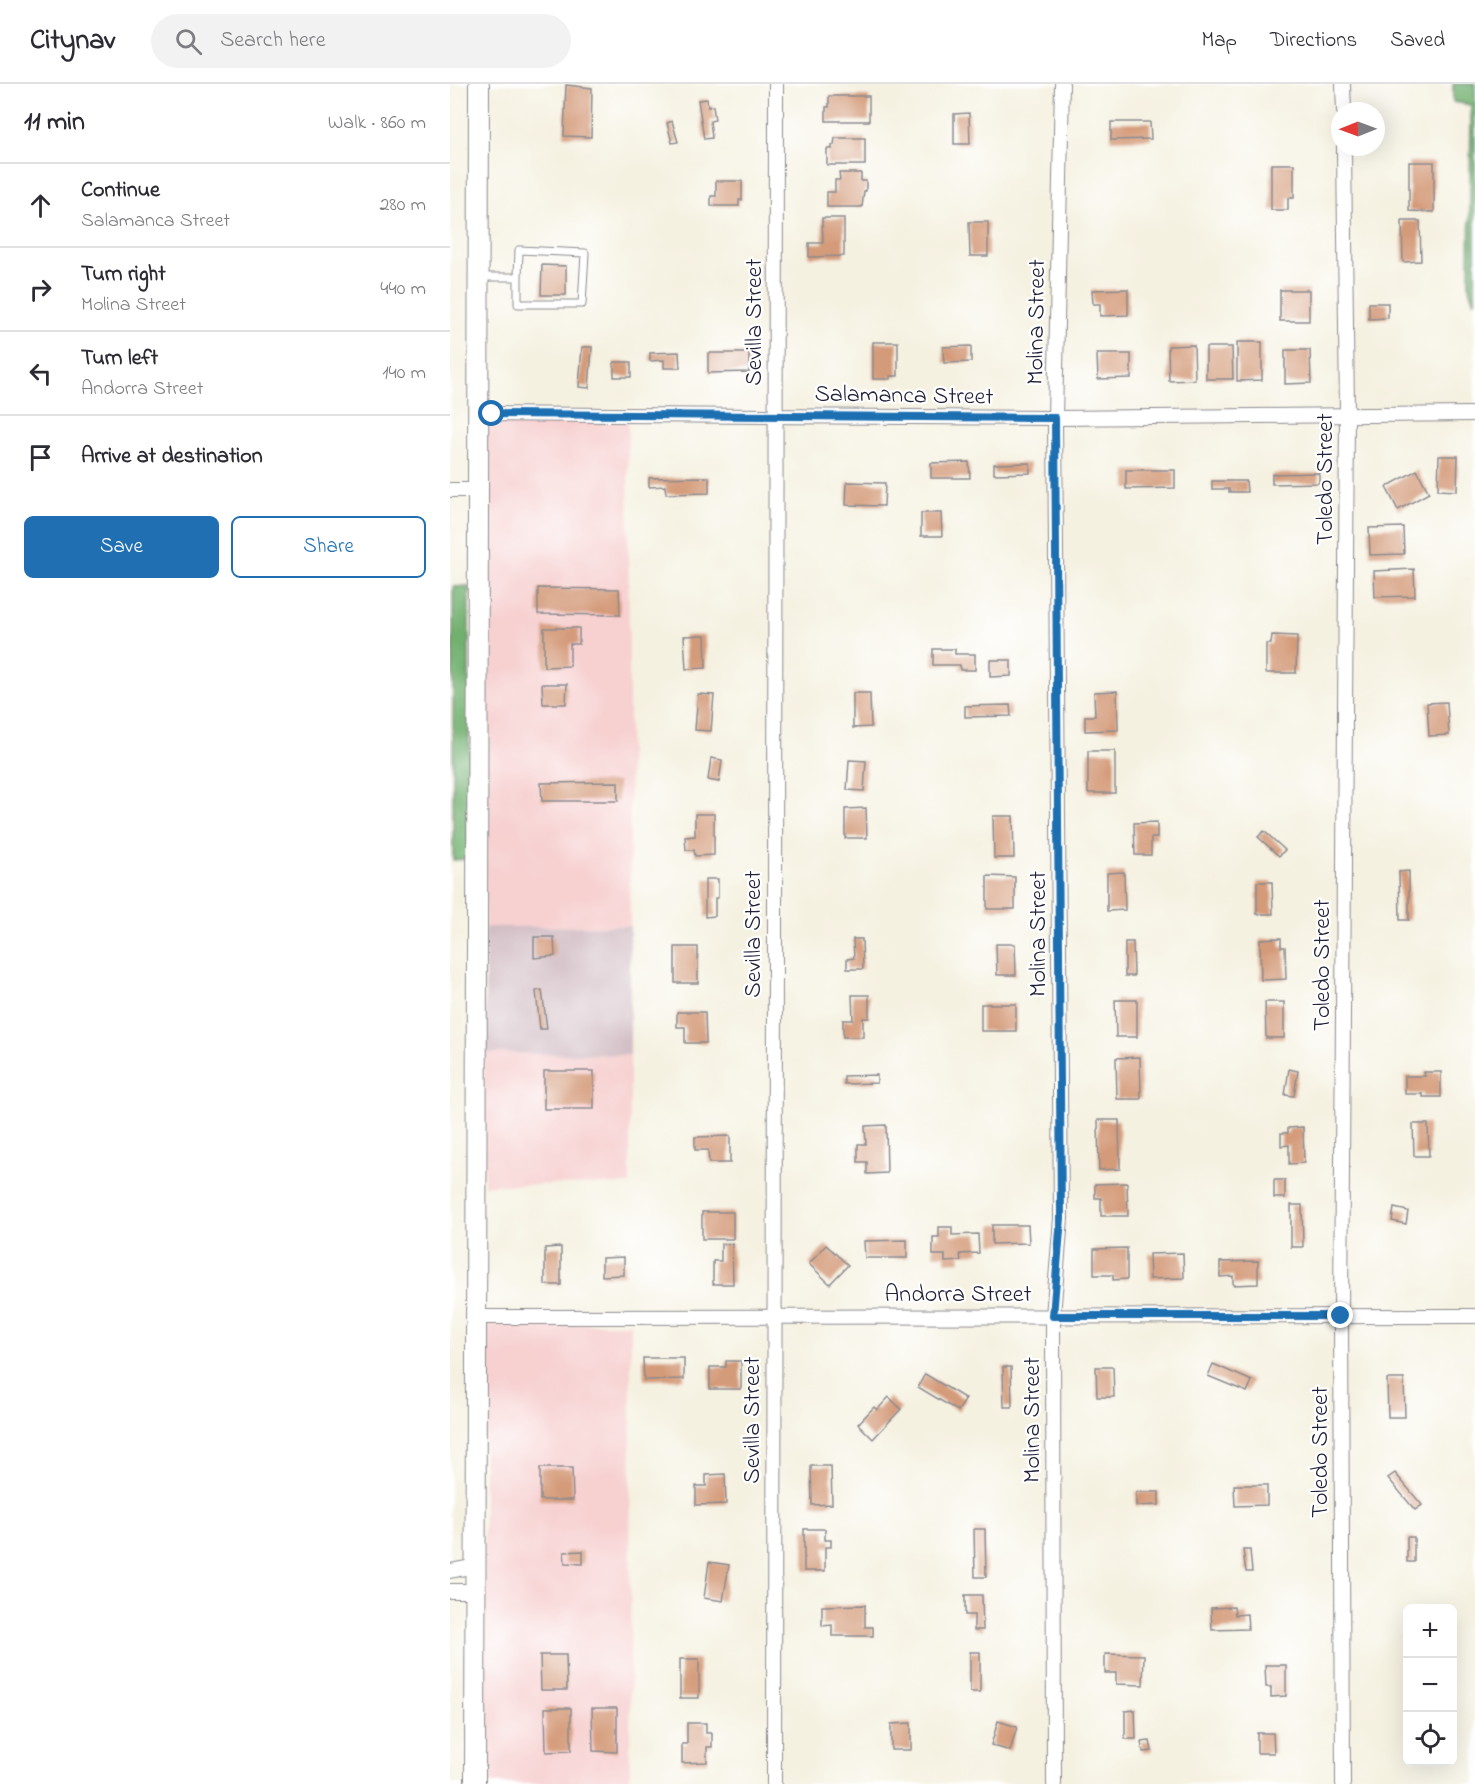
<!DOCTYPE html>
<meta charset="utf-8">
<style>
body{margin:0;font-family:"Indie Flower",sans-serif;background:#f2f2f3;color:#2b2b33}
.controls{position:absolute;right:18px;bottom:18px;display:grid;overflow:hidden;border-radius:9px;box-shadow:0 6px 24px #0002}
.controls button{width:54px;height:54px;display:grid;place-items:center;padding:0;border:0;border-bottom:2px solid #e1e1e2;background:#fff;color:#2b2b33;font:30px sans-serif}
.compass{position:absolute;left:881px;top:18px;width:54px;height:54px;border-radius:50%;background:#fff;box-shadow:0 6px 24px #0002;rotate:269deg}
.stop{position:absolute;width:18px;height:18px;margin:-14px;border:4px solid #1f6fb2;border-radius:50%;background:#fff}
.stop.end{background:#1f6fb2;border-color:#fff;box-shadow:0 2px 6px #0008}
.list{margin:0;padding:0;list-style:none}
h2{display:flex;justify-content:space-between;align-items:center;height:78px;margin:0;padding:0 24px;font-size:26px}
h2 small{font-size:20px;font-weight:400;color:#7c7c81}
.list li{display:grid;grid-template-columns:39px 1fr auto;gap:18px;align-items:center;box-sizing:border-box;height:84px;padding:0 24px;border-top:2px solid #e1e1e2}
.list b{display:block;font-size:22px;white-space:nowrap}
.list p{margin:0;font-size:20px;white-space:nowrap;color:#7c7c81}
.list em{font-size:20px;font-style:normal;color:#7c7c81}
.actions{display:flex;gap:12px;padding:18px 24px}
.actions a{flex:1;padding:14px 0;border:2px solid #1f6fb2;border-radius:9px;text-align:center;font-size:21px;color:#1f6fb2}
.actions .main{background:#1f6fb2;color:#fff}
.icon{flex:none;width:33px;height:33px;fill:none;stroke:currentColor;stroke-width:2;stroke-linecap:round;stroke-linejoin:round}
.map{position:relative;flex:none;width:1025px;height:1700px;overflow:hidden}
header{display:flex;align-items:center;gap:36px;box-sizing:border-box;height:84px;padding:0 30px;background:#fff;border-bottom:2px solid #e1e1e2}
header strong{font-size:28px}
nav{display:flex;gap:33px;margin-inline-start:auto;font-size:21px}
.search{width:420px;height:54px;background:#f2f2f3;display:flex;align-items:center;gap:15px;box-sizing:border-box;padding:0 21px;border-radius:33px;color:#7c7c81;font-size:22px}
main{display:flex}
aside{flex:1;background:#fff}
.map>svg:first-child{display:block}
</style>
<header>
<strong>Citynav</strong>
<div class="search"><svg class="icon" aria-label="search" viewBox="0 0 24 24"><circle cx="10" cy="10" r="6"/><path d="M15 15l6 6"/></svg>Search here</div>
<nav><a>Map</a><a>Directions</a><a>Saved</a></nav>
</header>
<main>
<aside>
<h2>11 min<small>Walk · 860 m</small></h2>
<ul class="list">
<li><svg class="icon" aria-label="ahead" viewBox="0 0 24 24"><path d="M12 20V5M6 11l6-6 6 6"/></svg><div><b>Continue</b><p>Salamanca Street</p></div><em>280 m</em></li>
<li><svg class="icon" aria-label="right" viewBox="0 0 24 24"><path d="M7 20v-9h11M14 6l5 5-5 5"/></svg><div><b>Turn right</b><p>Molina Street</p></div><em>440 m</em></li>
<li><svg class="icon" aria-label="left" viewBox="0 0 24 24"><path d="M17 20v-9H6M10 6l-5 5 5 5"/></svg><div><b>Turn left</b><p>Andorra Street</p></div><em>140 m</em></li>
<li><svg class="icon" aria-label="arrive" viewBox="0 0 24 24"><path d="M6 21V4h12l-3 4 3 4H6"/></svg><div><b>Arrive at destination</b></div></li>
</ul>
<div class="actions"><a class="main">Save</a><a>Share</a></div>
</aside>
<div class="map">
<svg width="1025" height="1700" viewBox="0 0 1025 1700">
<rect width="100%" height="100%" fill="#fff"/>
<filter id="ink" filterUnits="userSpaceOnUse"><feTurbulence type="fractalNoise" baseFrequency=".0167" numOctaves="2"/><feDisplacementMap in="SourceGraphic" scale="12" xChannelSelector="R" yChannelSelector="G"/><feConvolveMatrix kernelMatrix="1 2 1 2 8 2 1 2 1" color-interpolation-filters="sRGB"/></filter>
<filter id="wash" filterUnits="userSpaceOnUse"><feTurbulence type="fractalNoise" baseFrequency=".008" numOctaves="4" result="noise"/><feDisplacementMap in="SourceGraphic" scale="24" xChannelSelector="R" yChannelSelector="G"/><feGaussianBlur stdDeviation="1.35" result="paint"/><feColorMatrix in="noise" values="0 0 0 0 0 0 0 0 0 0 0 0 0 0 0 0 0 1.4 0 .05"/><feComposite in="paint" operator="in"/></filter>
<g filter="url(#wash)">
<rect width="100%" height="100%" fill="#f5f1e1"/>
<!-- built -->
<g fill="#f7d0d0">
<polygon points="35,337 178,337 180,842 35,843"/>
<polygon points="35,969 180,971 180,1100 34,1101"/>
<polygon points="34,1240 181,1240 180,1700 33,1700 35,1487 34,1481"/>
</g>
<!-- industrial -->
<polygon fill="#d2bec5" points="180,842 180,971 35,969 35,843"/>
<!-- forest -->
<g fill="#72b070" stroke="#4a6956" stroke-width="1.5">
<polygon points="1003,0 1025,0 1025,218 1019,203 1021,21 1003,18"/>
<polygon points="19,502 19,775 3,776 3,503"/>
</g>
<g id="blocks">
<!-- building -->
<g fill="#d49b7a">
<polygon points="116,1 142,4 141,53 114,52"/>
<polygon points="379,12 419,12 419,37 376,37 376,23 379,23"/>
<polygon points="257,15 258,23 263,22 265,36 260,37 262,54 254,55 248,16"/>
<polygon points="519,29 520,60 504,60 504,30"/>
<polygon points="222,37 228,58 222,59 217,39"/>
<polygon points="661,38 700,38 701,55 661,56"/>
<polygon points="385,54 415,54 415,81 377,81 377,65 382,65 382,61 384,61"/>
<polygon points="959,78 984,78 984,128 959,127"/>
<polygon points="821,80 844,80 844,114 838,114 838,126 821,126"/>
<polygon points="389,89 411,89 411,97 416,97 416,107 414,107 412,123 377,123 377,108 385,108 385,96 390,96"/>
<polygon points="266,97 292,97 292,116 289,116 289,122 261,122 261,112 266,112"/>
<polygon points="372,134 394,134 394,172 359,173 359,159 373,159"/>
<polygon points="952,137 970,137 971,177 953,178"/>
<polygon points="519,138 538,138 538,172 520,172"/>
<polygon points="92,181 116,182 116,211 91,211"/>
<polygon points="678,205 678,231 650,232 650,220 643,220 642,206"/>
<rect x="830" y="206" width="29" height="31"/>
<polygon points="919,219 938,219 938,234 919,235"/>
<polygon points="423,258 448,258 448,292 440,292 440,295 423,295"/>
<polygon points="787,258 812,258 812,296 787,297"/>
<polygon points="744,261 745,296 719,297 718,262"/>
<polygon points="521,262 521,278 494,279 493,263"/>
<polygon points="132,263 142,263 139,304 129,303"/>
<polygon points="756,263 782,263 783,295 756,295"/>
<polygon points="835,266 860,266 861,299 835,300"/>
<polygon points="229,268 230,284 214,284 214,276 200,277 200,269"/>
<polygon points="258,269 299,269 299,288 258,289"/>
<polygon points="647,270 681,270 681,294 648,295"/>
<rect x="164" y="278" width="17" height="15"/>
<polygon points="989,372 1008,372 1007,407 988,406"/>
<polygon points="519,378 520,394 481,394 481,379"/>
<polygon points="580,379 580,389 544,390 544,380"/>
<polygon points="676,386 725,386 725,404 676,405"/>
<polygon points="967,386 979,409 948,426 936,403"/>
<polygon points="869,389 869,399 822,400 822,390"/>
<polygon points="259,393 259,409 216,410 215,402 199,403 199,394"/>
<polygon points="762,397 796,397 797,408 779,408 779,405 762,405"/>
<polygon points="397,398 435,399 434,422 396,421"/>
<polygon points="471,429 491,429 492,452 471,452"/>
<polygon points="953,443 954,470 920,471 919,444"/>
<polygon points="964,485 965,512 925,513 924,487"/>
<polygon points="88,504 169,505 170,531 88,530"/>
<polygon points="94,544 129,544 129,560 120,560 120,582 94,583"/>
<polygon points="255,551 256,584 236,585 234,552"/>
<polygon points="822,551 847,552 846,589 816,589 816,560 821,560"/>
<polygon points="483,565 505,565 505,570 525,570 525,586 510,586 510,581 483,581"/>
<polygon points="540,576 561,576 561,592 540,593"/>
<polygon points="92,600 117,600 116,620 93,620"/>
<polygon points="667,607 668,646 635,647 635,632 645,632 644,608"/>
<polygon points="403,609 420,609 421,643 403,644"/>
<polygon points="248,610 264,611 261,647 245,646"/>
<polygon points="997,618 999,651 979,652 977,619"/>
<polygon points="560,621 561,632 515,633 515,622"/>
<rect x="638" y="667" width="27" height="42"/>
<polygon points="261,674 272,676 269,698 258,696"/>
<polygon points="399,676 416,677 414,707 397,706"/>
<polygon points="168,698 168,717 92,717 91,699"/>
<polygon points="416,724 417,754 395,754 395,725"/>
<polygon points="245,730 264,730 264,771 245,772 244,766 236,766 235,753 245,752"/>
<polygon points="543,732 563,732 564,774 544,774"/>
<polygon points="707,738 707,754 701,754 701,771 685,771 684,739"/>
<polygon points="814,747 835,766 829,772 808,753"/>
<polygon points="959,787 959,836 950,836 949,788"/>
<polygon points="674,788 675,826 657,827 657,789"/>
<polygon points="537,792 565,793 565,825 537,825"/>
<polygon points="255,795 268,795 268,814 265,814 265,832 255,833"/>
<polygon points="807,798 822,798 823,830 807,830"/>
<polygon points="84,853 104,853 105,872 84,874"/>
<polygon points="831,854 831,863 835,863 836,895 811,896 810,855"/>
<polygon points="403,855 412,855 413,885 397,885 397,875 404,874"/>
<polygon points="675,858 683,858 684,892 675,892"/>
<polygon points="546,860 565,860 566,891 547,891"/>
<rect x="225" y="863" width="23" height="36"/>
<polygon points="92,906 97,945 90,945 86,907"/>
<polygon points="402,911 419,911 419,934 413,934 413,953 393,953 393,936 403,936"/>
<polygon points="665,916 687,916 687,953 666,953"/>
<polygon points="815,918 834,918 834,954 816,954"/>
<rect x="531" y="920" width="35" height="27"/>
<polygon points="227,928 255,928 256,959 235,959 235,943 227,943"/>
<polygon points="690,973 691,1015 667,1015 666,974"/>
<polygon points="839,985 848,987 844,1012 835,1011"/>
<rect x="94" y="987" width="50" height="38"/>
<polygon points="974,988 991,988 991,1013 973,1013 973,1010 955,1010 955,992 975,992"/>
<polygon points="427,991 427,999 394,1000 394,992"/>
<polygon points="648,1036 669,1036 670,1085 649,1086"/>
<polygon points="963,1040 978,1040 979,1072 964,1072"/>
<polygon points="436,1041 437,1089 417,1090 417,1078 408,1078 408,1060 416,1060 415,1042"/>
<polygon points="853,1043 854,1079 839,1080 839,1061 831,1062 831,1049 838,1049 838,1044"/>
<polygon points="280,1052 280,1079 259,1079 258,1066 245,1066 245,1053"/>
<rect x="824" y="1096" width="11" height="18"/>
<polygon points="677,1099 678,1132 651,1132 651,1114 645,1114 645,1100"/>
<polygon points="841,1121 852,1121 853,1163 841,1163"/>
<polygon points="944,1124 958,1127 956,1140 942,1137"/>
<rect x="252" y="1128" width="31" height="27"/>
<polygon points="542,1141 578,1141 579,1159 542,1160"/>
<polygon points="489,1143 502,1143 502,1151 528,1150 529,1169 510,1170 511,1177 495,1178 495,1171 483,1171 483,1153 489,1153"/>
<polygon points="457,1156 457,1174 415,1174 414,1157"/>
<polygon points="271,1160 282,1160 283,1200 263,1200 263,1177 271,1177"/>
<polygon points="376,1161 398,1181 380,1200 359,1180"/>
<polygon points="111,1163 111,1201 95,1201 95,1164"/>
<polygon points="677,1164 677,1195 663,1196 663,1191 644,1191 644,1165"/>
<polygon points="733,1169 734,1194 700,1195 699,1170"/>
<polygon points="174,1173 174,1191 152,1192 152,1174"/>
<polygon points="808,1177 808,1200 783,1201 783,1192 770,1193 770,1178"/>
<polygon points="193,1274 234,1274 234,1295 194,1296"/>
<polygon points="276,1277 291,1277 291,1305 260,1305 260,1283 276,1283"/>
<polygon points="763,1280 802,1297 797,1308 758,1292"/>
<polygon points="553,1283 561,1283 562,1323 554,1323"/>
<polygon points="646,1283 663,1283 664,1313 647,1313"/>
<polygon points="475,1290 516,1315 508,1327 468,1303"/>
<polygon points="937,1295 954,1295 955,1333 938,1333"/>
<polygon points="439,1313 451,1325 423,1355 408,1340 424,1323 427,1326"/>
<polygon points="361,1382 381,1382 382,1420 362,1421"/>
<polygon points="90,1384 122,1384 123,1416 90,1416"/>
<polygon points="945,1389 972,1421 965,1426 938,1394"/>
<polygon points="275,1390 276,1420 246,1421 246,1402 256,1402 256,1391"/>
<polygon points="784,1401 817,1401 817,1421 785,1422"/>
<polygon points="686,1408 709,1408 709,1421 686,1422"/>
<polygon points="354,1445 375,1445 375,1456 381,1456 381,1463 375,1463 375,1487 354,1487"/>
<polygon points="524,1445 535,1445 536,1493 525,1493"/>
<rect x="957" y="1453" width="7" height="25"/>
<polygon points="793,1466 800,1466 802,1488 796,1488"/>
<polygon points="133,1467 133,1480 115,1479 114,1468"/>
<polygon points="259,1478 279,1481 273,1517 254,1514"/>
<polygon points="515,1511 532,1511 533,1546 524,1546 524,1531 515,1531"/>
<polygon points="415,1521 415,1543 423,1543 423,1552 382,1552 382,1541 372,1542 372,1522"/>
<polygon points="784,1523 785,1531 797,1530 798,1545 762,1546 761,1524"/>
<rect x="520" y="1568" width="10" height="40"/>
<polygon points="655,1570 694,1571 693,1601 666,1600 666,1589 655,1589"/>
<polygon points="90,1571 116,1571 117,1606 91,1606"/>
<rect x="230" y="1575" width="19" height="39"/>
<polygon points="815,1581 836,1581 836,1612 821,1613 821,1603 816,1603"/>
<polygon points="95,1624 121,1624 121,1667 96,1668"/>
<polygon points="142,1624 167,1624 167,1668 143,1667"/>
<polygon points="685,1626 686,1655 675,1655 675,1627"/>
<polygon points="548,1637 567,1643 560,1667 541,1661"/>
<polygon points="237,1639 256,1639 256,1649 262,1649 262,1663 257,1663 257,1678 232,1679 232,1660 237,1660"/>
<polygon points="461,1639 461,1666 441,1666 441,1640"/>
<polygon points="807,1649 823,1649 824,1669 807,1669"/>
<polygon points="700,1657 702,1667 693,1668 691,1658"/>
</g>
</g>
</g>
<g filter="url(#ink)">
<use href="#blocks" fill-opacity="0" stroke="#8c8a8e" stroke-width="1.5"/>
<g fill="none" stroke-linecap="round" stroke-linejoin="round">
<defs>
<polyline id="lane" points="31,193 68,193 68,220 132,220 135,169 69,166 68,193"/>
<g id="street">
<polyline points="893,0 894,27"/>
<polyline points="28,330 605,334 1025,330"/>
<polyline points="0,406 27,406"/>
<polyline points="26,1233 1025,1232"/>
<polyline points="0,1487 26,1482"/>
<polyline points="0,1507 26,1507"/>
<polyline points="324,1700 326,0"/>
<polyline points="604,1700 603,1232 611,1134 605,334 612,0"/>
<polyline points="893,1700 891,1232 897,330 894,63"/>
</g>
<polyline id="secondary" points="25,1700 29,0"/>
</defs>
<!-- lane casing -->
<use href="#lane" stroke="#8c8a8e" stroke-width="9"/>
<!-- street casing -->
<use href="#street" stroke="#8c8a8e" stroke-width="16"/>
<!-- secondary casing -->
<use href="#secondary" stroke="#8c8a8e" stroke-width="22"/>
<!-- lane -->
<use href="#lane" stroke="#fff" stroke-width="7"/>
<!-- street -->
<use href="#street" stroke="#fff" stroke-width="14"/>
<!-- secondary -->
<use href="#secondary" stroke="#fff" stroke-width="20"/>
</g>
</g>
<g fill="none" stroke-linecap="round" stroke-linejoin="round" filter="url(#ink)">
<!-- route -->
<polyline stroke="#1f6fb2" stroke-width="8" points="42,330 605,334 611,1134 603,1232 891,1232"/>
</g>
<g text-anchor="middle" stroke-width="4.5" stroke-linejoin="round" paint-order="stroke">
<!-- street labels -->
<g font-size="24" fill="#22223b" stroke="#fff">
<text transform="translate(303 238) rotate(-90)" y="8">Sevilla Street</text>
<text transform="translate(585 238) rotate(-89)" y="8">Molina Street</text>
<text transform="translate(454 310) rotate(1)" y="8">Salamanca Street</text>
<text transform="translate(874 395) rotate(-90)" y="8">Toledo Street</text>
<text transform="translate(302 850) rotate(-90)" y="8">Sevilla Street</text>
<text transform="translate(587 850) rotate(-90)" y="8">Molina Street</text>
<text transform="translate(871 881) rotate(-90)" y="8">Toledo Street</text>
<text x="508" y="1217">Andorra Street</text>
<text transform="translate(301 1336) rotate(-90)" y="8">Sevilla Street</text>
<text transform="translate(581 1336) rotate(-90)" y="8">Molina Street</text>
<text transform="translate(869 1368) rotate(-90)" y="8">Toledo Street</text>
</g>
</g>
</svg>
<div class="controls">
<button>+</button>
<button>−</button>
<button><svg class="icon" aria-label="locate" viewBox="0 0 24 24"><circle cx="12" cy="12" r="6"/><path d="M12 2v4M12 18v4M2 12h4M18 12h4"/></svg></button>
</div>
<svg class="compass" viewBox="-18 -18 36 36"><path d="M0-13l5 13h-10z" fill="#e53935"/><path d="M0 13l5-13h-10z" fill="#7c7c81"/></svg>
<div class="stop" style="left:42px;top:330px"></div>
<div class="stop end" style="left:891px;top:1232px"></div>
</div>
</main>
